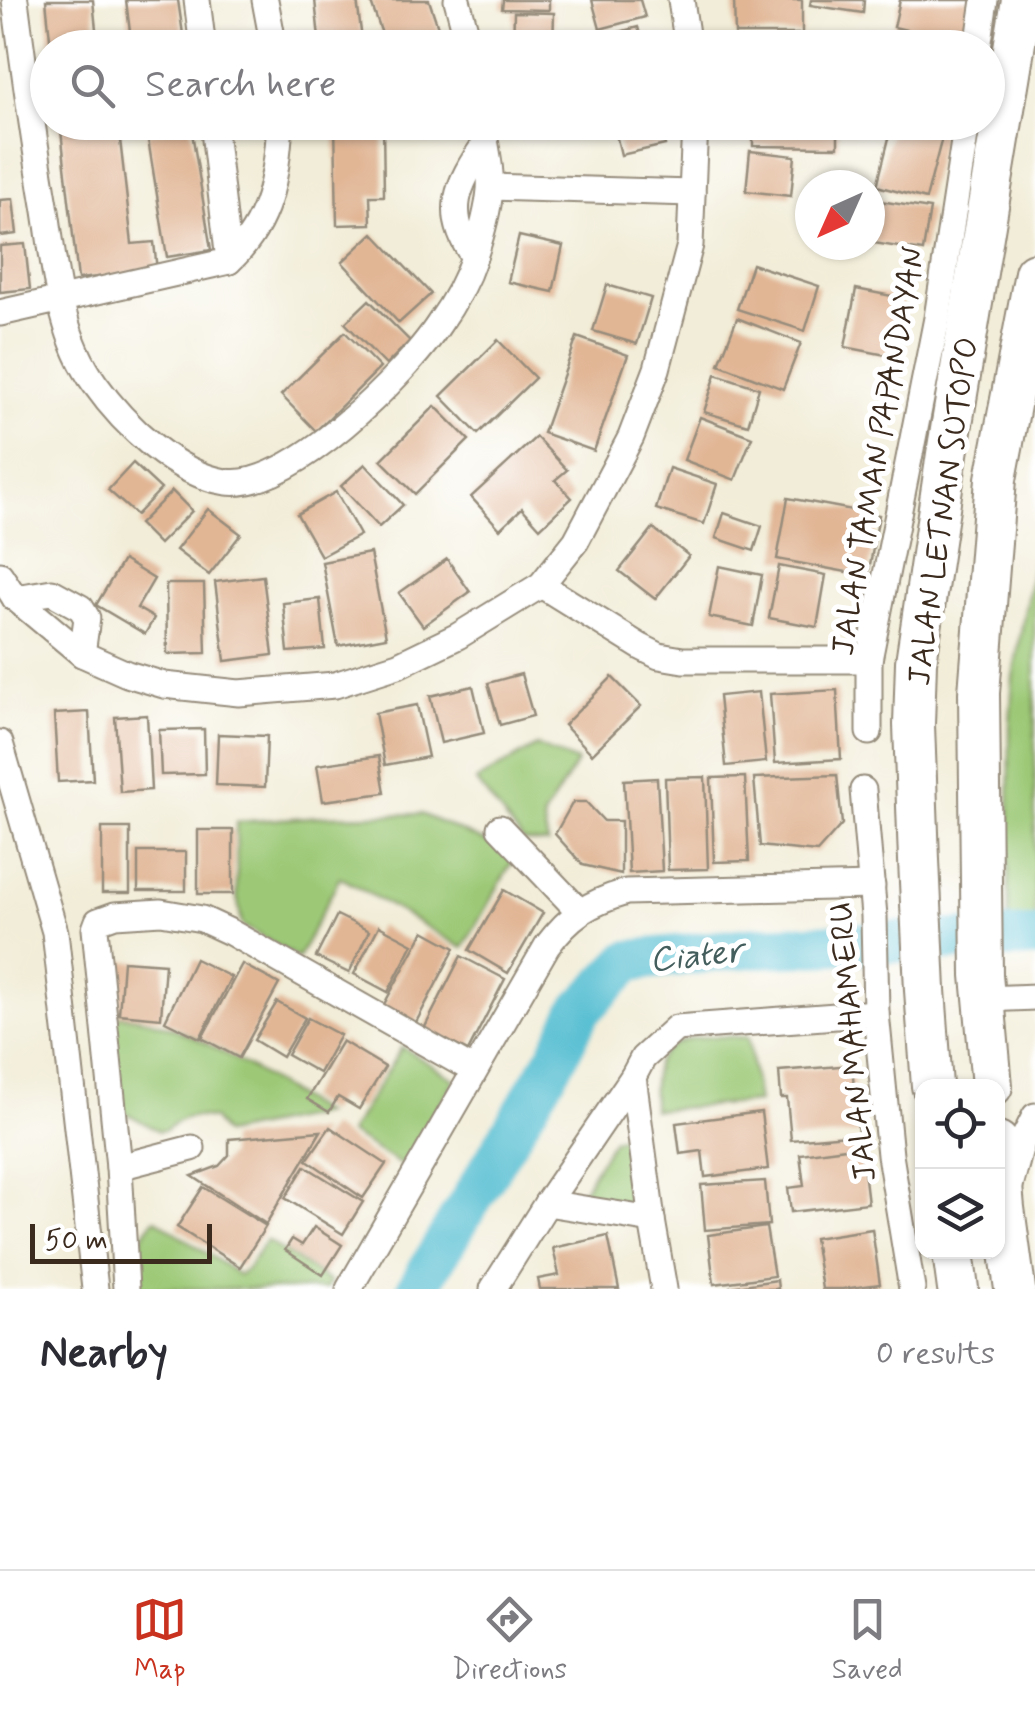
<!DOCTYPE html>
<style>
body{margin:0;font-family:Mynerve,sans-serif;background:#f2f2f3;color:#2b2b33}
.controls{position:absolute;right:30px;bottom:30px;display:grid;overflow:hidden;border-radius:20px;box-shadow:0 2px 8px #0004}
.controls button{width:90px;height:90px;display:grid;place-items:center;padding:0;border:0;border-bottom:2px solid #e1e1e2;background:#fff;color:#2b2b33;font:50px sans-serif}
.compass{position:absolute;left:795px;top:170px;width:90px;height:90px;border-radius:50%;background:#fff;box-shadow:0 2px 8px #0004;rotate:225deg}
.scale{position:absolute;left:30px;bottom:25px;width:182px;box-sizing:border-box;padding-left:10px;border:5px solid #3b2a1e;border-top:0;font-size:28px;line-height:35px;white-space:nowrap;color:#3b2a1e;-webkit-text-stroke:8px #fff;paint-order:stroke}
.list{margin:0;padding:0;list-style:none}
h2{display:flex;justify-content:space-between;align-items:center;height:130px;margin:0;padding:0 40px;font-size:42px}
h2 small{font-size:32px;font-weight:400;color:#7c7c81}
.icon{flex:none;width:55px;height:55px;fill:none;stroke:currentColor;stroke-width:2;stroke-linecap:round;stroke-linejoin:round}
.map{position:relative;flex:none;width:1035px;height:1289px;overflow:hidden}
.search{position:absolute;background:#fff;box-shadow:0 2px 8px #0004;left:30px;right:30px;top:30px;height:110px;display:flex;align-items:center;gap:25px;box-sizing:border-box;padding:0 35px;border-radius:55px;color:#7c7c81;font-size:38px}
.sheet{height:280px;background:#fff}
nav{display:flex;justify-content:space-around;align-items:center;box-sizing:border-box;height:140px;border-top:2px solid #e1e1e2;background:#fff;font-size:28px;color:#7c7c81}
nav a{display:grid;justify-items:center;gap:5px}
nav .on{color:#c8321e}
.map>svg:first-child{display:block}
</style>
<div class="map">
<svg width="1035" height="1289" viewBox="0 0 1035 1289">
<rect width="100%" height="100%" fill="#fff"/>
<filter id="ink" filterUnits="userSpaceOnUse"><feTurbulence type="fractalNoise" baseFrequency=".01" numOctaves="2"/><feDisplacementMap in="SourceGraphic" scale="20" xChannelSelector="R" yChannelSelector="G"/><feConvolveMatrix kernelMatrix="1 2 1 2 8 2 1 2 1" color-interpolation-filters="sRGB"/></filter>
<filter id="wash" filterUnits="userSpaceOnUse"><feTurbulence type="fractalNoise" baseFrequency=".0048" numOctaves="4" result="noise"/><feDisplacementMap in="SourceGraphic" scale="40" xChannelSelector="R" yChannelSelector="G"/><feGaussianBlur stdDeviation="2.25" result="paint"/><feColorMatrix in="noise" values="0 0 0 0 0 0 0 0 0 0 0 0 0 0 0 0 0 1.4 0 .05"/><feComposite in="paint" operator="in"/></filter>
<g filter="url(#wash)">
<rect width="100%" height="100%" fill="#f2edd8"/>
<!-- green -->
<g fill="#9dc977" stroke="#6c7a4a" stroke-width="2.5">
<polygon points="1035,553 1035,954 1008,955 1010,724 1013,677"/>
<polygon points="537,746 577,762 543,817 548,844 523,841 476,781"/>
<polygon points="421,814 516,855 463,948 340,877 298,958 242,925 237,895 236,822 323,816"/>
<path d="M109 1014C125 1017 142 1018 156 1022 216 1042 270 1081 323 1114L224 1134 213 1119C192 1115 182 1115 166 1130L159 1131 121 1110Z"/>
<path d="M748 1037 758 1102 653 1110C653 1095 651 1075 658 1061 675 1030 719 1037 748 1037Z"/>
<polygon points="402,1047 455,1080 403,1166 349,1133"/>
<polygon points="633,1136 643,1211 571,1210 613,1139"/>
<path d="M156 1219 239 1275 247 1269 266 1240 330 1282 326 1289H138C138 1264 135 1235 156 1219Z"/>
</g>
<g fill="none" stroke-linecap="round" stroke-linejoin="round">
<!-- river -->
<polyline stroke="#54bed1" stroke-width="42" points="417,1289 558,1055 580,1011 629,961 754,947 1035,937"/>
</g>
<g id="blocks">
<!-- building -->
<g fill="#e1b695">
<polygon points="46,0 93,0 97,39 121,36 122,48 51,48"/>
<polygon points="126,0 178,0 185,48 132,48"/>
<polygon points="315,0 357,0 363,48 320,48"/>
<polygon points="370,0 429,0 445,48 387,48"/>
<polygon points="503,0 549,0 549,10 502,9"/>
<polygon points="592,0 640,0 645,17 600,29"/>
<polygon points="734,0 802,0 802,34 735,34"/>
<polygon points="811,0 864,0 863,13 810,5"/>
<polygon points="900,0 976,0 965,44 894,27"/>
<polygon points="514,12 554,13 553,48 513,48"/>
<polygon points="638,27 644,48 599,48 597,38"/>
<polygon points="913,38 944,46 944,48 911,48"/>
<polygon points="60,122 118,122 132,244 154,242 157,271 78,279"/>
<polygon points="335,122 383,122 384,196 370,196 371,224 337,225"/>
<polygon points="613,122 660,122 665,145 621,155"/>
<polygon points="753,122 838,122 838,147 753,146"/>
<polygon points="893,122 946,122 926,199 877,186"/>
<polygon points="191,126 211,250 167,257 147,133"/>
<polygon points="750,151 795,156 791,196 746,191"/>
<polygon points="13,199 17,234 0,236 0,200"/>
<polygon points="880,201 930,209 923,251 874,243"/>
<polygon points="373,233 431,294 399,323 342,262"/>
<polygon points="519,236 563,246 553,292 508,282"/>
<polygon points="25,244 30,289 0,292 0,246"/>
<polygon points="752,264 819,286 805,331 737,309"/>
<polygon points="607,285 651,298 637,344 593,331"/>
<polygon points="856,289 902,298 891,356 845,347"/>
<polygon points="369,300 410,341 386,365 345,323"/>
<polygon points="737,318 801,343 783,389 719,364"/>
<polygon points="345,332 380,368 316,431 281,395"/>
<polygon points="577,337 628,355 594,451 543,433"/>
<polygon points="498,340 535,378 478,434 441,396"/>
<polygon points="716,374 759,388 748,425 704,412"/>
<polygon points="435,406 469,440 415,494 381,460"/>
<polygon points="700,417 752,437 735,480 684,460"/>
<polygon points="536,437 567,470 555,480 572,498 540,528 522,508 500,529 471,497"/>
<polygon points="133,463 161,489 136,515 108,490"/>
<polygon points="365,464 403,505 379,527 341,486"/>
<polygon points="669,468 717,484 704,524 656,509"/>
<polygon points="172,491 192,511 159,544 139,524"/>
<polygon points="336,492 360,535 321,556 297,514"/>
<polygon points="788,498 879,515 868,576 777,559"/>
<polygon points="208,509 241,534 209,575 176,550"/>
<polygon points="724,513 762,526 754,551 716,538"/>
<polygon points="653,528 689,556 655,599 619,571"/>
<polygon points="370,553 386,637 338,646 322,562"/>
<polygon points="447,559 470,592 423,626 399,593"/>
<polygon points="123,560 154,579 137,608 154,618 145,634 96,605"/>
<polygon points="719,566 762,575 753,626 709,617"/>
<polygon points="779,566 826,575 817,627 769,618"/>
<polygon points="263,576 273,655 225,661 215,582"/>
<polygon points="166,584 204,584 206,653 167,654"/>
<polygon points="320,599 325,649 288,652 283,603"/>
<polygon points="521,674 533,716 500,725 488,683"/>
<polygon points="612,677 641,706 592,754 564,725"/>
<polygon points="473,686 484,733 441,743 430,696"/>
<polygon points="837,690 841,759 775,763 770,694"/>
<polygon points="759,692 766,762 726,766 719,696"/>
<polygon points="417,705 428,757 385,765 375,713"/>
<polygon points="89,712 93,780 58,782 54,714"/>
<polygon points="147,715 151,790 120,792 115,717"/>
<polygon points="204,729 205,774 161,775 159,730"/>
<polygon points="218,734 267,736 265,787 216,785"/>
<polygon points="379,756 385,793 323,801 317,765"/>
<polygon points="837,775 842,824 817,852 760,846 754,778"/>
<polygon points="705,777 708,869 668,870 665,778"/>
<polygon points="745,777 749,861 714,862 711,778"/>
<polygon points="657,778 662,871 629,873 624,780"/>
<polygon points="573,802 586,802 604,821 621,821 621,874 583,865 555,834"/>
<rect x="102" y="828" width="28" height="65"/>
<rect x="198" y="830" width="35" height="64"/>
<rect x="138" y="852" width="48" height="39"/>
<polygon points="504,890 543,913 508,973 469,950"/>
<polygon points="337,915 369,931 349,973 316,957"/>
<polygon points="379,926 413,944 388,992 354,974"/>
<polygon points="424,931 455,948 414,1026 382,1008"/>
<polygon points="461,956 505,979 468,1051 424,1029"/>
<polygon points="195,959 231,977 200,1038 165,1021"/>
<polygon points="123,961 165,964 161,1018 119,1014"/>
<polygon points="242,964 279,984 239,1058 202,1038"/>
<polygon points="277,1002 305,1018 282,1057 254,1040"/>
<polygon points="308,1018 340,1035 319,1073 287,1055"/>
<polygon points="342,1041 385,1067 359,1109 338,1097 329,1112 307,1099"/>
<polygon points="852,1065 858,1134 791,1140 787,1098 781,1098 779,1071"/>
<polygon points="761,1112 768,1169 705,1177 702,1151 680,1154 676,1123"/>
<polygon points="330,1127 386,1164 363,1198 307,1160"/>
<polygon points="321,1131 266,1224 192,1176 219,1166 229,1155 229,1139"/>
<polygon points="861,1146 868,1203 791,1212 788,1188 804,1186 800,1154"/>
<polygon points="305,1166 363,1202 343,1234 285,1198"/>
<polygon points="765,1181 769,1225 705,1230 701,1185"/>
<polygon points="203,1187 266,1226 240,1267 177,1227"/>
<polygon points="314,1227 342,1245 323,1275 285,1250 292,1239 302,1245"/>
<polygon points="766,1227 774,1276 714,1284 708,1235"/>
<polygon points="872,1229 880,1284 843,1289 822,1289 814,1238"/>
<polygon points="608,1236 619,1289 540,1289 538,1279 559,1275 553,1248"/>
<polygon points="777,1280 778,1289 730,1289 730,1287"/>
</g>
</g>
</g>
<g filter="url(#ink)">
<use href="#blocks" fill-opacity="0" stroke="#968c7b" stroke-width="2.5"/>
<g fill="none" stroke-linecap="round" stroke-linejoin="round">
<defs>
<g id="minor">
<path d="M15 0C24 70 34 141 46 211 55 269 59 334 95 384 124 425 175 474 226 482 289 492 407 373 439 324 454 303 466 281 474 257 481 236 488 212 490 190 492 169 485 144 482 122"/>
<polyline points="197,0 203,48"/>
<polyline points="265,0 274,48"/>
<polyline points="457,0 470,48"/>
<polyline points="681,0 688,48"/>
<polyline points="978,48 985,0"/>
<polyline points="213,122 229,261"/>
<polyline points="491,187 692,193"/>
<path d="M474 257C443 214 457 184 485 144"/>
<path d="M0 313 229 261C270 224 277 176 280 122"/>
<polyline points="0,575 15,598 82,654 127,674 164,685 239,693 335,685 398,665 458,636 541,585 576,541 631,437 657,369 690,245 695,122"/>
<polyline points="541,585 641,647 659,656 683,660 869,660"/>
<polyline points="15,598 52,592 81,608 87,618 82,654"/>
<polyline points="869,732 869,660 937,318 967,122"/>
<polyline points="0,743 55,932 95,1289"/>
<polyline points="863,790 874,916 876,1013 890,1155 912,1289"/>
<polyline points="500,828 579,911"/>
<polyline points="984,999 1035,997"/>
<polyline points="119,1167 192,1148"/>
<polyline points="1010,1186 1022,1142 1035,1116"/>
<polyline points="547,1203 652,1220 633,1077 643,1058 676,1028 876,1013"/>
<polyline points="652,1220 664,1289"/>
<polyline points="126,1289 119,1167 95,929 98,921 115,915 161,912 202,919 230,932 473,1070"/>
<path d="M349 1289 547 946C570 915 589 903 626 892L872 886"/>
<polyline points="493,1289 547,1203 633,1077"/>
</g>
<g id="primary">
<polyline points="932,1086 925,990 919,860 914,725 916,662 947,454 1022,0"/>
<polyline points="992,1086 982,975 979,693 996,479 1035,273"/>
<polyline points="998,1142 1004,1208 1015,1289"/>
<polyline points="953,1252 958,1289"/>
</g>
</defs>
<!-- minor casing -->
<use href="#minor" stroke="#968c7b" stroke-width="29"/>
<!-- primary casing -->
<use href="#primary" stroke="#968c7b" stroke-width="44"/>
<!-- minor -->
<use href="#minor" stroke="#fff" stroke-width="25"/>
<!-- primary -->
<use href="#primary" stroke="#fff" stroke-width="40"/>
</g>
</g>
<g text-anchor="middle" stroke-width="10" stroke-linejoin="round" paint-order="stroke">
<!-- street labels -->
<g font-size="32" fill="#3b2a1e" stroke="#fff">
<text transform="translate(877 451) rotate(-80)" y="11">JALAN TAMAN PAPANDAYAN</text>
<text transform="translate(942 511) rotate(-82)" y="11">JALAN LETNAN SUTOPO</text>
<text transform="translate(852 1042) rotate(-95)" y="11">JALAN MAHAMERU</text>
</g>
<!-- water labels -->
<g font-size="35" font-style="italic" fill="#445e5d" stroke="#fff">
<text transform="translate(696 954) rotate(-6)" y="12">Ciater</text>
</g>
</g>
</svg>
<div class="controls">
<button><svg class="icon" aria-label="locate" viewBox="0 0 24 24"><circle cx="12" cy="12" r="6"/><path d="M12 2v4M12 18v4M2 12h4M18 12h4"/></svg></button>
<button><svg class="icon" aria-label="layers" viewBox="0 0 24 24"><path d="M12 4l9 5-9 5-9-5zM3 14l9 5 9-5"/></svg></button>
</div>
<svg class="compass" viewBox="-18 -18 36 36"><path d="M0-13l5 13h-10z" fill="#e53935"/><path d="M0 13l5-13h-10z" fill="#7c7c81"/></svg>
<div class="scale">50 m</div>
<div class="search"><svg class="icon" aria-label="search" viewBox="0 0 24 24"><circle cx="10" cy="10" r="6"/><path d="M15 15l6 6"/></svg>Search here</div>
</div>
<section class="sheet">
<h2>Nearby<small>0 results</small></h2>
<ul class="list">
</ul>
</section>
<nav>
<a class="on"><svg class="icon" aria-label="map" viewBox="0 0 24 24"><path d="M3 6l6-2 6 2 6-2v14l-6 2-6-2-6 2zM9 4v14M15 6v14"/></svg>Map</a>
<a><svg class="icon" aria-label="directions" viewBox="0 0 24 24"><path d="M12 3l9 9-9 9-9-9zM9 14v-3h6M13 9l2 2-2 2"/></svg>Directions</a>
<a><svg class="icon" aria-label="saved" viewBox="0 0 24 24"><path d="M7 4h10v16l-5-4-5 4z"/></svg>Saved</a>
</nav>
